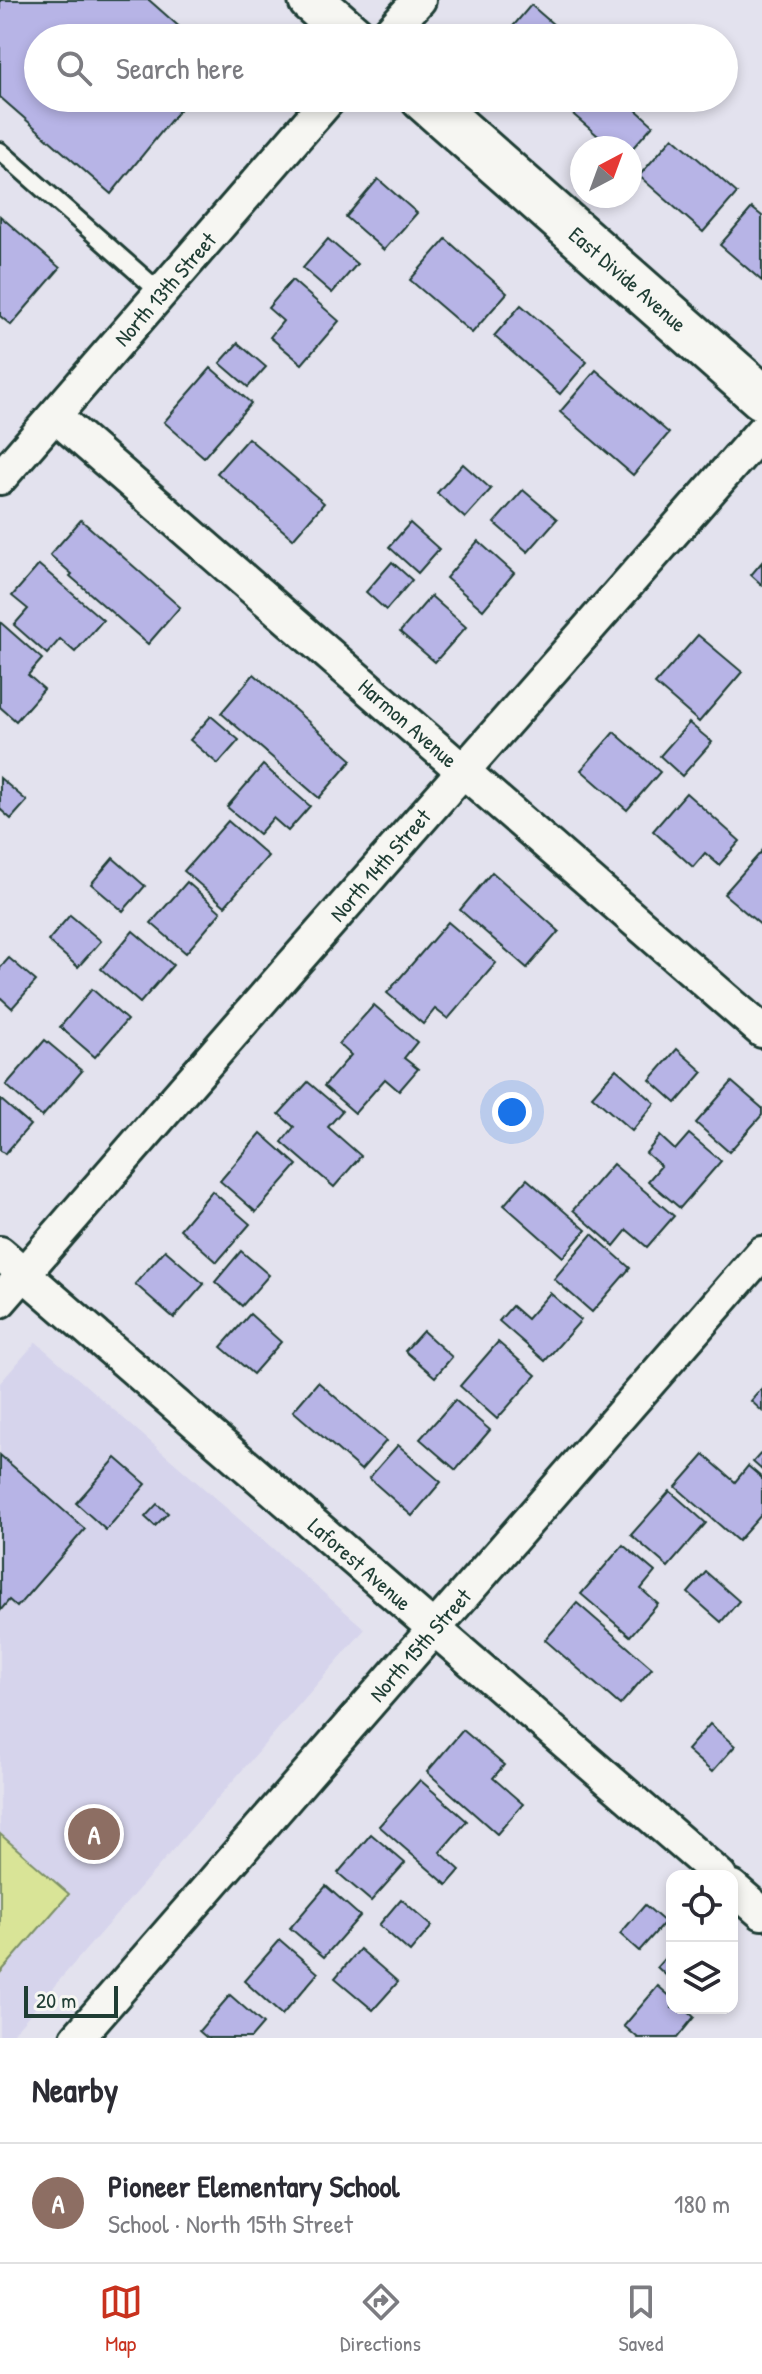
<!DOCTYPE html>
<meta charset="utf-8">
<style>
body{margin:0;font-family:"Patrick Hand",sans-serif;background:#f7f7f7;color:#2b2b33}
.controls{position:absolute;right:24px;bottom:24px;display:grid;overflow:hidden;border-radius:16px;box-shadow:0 4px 12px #0003}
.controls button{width:72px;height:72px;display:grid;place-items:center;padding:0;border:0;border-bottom:2px solid #e1e1e2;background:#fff;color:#2b2b33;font:40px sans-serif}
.compass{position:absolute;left:570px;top:136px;width:72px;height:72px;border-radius:50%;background:#fff;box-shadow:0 4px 12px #0003;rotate:41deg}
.scale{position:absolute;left:24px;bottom:20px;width:94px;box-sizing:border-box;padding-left:8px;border:4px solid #1f3d34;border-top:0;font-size:22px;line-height:28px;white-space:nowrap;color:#1f3d34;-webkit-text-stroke:6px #f6f6f2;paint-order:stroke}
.you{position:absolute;left:512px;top:1112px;width:28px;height:28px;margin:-20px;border:6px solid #fff;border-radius:50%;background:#1a73e8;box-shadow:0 0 0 12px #1a73e833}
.badge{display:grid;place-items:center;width:52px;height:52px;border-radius:50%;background:#c8321e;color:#fff;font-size:26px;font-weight:700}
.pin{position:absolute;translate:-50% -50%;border:4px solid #fff;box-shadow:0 2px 8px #0006}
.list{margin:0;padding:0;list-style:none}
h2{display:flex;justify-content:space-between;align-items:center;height:104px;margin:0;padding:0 32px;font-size:34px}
h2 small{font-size:26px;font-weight:400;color:#7c7c81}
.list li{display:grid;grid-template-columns:52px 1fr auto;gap:24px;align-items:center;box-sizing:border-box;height:120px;padding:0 32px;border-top:2px solid #e1e1e2}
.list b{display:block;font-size:30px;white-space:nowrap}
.list p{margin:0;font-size:26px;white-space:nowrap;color:#7c7c81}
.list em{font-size:26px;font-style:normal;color:#7c7c81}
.icon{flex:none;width:44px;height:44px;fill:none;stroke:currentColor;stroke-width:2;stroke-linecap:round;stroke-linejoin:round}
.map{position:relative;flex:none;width:762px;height:2038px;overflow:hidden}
.search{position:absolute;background:#fff;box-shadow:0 4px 12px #0003;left:24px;right:24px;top:24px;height:88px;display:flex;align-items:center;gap:20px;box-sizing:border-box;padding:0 28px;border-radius:44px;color:#7c7c81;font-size:30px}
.sheet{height:224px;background:#fff}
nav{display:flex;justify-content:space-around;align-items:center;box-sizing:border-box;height:112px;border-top:2px solid #e1e1e2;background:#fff;font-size:22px;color:#7c7c81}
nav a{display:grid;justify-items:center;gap:4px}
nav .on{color:#c8321e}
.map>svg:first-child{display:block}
</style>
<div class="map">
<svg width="762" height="2038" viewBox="0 0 762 2038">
<rect width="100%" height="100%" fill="#e3e2ee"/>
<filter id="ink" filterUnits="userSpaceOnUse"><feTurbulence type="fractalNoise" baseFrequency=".0125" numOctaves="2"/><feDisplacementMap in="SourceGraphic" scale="16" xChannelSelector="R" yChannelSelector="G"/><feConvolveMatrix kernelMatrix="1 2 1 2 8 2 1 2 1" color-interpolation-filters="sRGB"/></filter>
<g filter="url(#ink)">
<!-- built -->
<polygon fill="#d6d4ec" points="36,1342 365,1629 9,2038 0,2038 0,1383"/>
<!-- green -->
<polygon fill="#d9e497" stroke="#7c9066" stroke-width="2" points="0,1834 69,1894 0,1973"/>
<!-- building -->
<g fill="#b7b4e6" stroke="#1f3d34" stroke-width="2">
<polygon points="0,0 149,0 192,38 38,38 38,98 189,98 111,194 0,97"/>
<polygon points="531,5 569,38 503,38"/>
<polygon points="565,98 623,98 653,125 630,151 630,148 612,148 560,103"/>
<polygon points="673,137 737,193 703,232 639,176"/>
<polygon points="378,179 417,213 384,250 346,217"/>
<polygon points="752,208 762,216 762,281 720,245"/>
<polygon points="0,216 60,268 11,325 0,316"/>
<polygon points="328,239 357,264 332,293 303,268"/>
<polygon points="446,239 507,293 472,333 410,280"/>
<polygon points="292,280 339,321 302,364 270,337 283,321 268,308"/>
<polygon points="521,305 587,362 560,394 494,336"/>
<polygon points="238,343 266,367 248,387 220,363"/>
<polygon points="211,368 251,403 204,457 164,422"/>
<polygon points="596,370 669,433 633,475 560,412"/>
<polygon points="248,438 324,503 293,539 217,473"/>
<polygon points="463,464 491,489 465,518 437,493"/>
<polygon points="523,490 557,519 528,552 494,523"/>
<polygon points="81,520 180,607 148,644 70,576 72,574 50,555"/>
<polygon points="410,523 439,549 418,573 389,547"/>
<polygon points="478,541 514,573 483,610 446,578"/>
<polygon points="392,562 412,580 386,610 366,592"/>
<polygon points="762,562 762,585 751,575"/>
<polygon points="39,565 103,620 75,652 60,639 47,654 14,625 28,609 12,596"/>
<polygon points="431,596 466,627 435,662 400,632"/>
<polygon points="0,622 42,659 28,675 44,689 16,721 0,707"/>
<polygon points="698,635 742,672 699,722 655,684"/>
<polygon points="254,674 352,760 319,798 221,713"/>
<polygon points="211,716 239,740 218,764 190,740"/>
<polygon points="689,723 712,742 682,776 660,756"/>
<polygon points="614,732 660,772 627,810 581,770"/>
<polygon points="263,765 310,806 288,831 273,818 259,834 227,807"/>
<polygon points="0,778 27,801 11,819 0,809"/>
<polygon points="686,793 740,841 719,865 705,853 693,867 653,831"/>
<polygon points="228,821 268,856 225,906 184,871"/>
<polygon points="762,851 762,926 724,894"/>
<polygon points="113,858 145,886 123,911 91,884"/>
<polygon points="492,872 559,931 527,968 460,910"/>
<polygon points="187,882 221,912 186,953 151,923"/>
<polygon points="70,915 101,941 78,967 48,941"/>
<polygon points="448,922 496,963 448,1019 435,1009 423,1024 387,993"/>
<polygon points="133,931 173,965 140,1003 101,969"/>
<polygon points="9,958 36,981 12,1008 0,997 0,968"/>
<polygon points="92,989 127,1020 95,1057 60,1027"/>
<polygon points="374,1005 417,1042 404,1058 418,1069 399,1091 385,1079 355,1113 324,1086 351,1055 339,1044"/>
<polygon points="45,1040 82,1071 42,1117 6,1085"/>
<polygon points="677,1049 703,1072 676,1103 650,1080"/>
<polygon points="616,1069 655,1103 632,1131 592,1096"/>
<polygon points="308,1082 342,1111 328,1127 361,1156 334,1187 282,1142 294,1127 279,1114"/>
<polygon points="732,1082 762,1108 762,1115 729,1152 696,1123"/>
<polygon points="0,1099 30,1125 5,1154 0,1150"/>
<polygon points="261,1133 297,1165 256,1212 220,1181"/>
<polygon points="689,1134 721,1161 680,1208 648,1181 661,1166 646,1153 660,1136 675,1150"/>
<polygon points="613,1164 674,1216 647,1247 627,1230 614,1246 573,1210"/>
<polygon points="527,1179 586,1230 563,1257 504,1205"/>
<polygon points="212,1191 250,1224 217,1262 180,1229"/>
<polygon points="592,1234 630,1268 592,1312 554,1279"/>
<polygon points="165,1250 204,1284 174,1318 135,1284"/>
<polygon points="241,1251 269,1275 242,1306 215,1282"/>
<polygon points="550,1293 581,1320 545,1361 499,1321 512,1306 527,1319"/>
<polygon points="250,1314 281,1342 253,1374 221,1347"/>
<polygon points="423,1331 452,1357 435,1377 405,1351"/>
<polygon points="498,1342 536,1375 497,1419 460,1386"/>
<polygon points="318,1382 386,1441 361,1470 293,1411"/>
<polygon points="762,1388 762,1411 751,1401"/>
<polygon points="455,1400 490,1430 456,1470 420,1439"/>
<polygon points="398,1445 441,1482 412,1516 369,1478"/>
<polygon points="762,1452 762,1470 753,1462"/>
<polygon points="0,1455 85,1529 17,1607 9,1600 0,1611"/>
<polygon points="704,1455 735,1482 748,1466 762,1478 762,1514 738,1541 676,1487"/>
<polygon points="116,1458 146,1484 106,1530 76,1503"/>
<polygon points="670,1491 706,1523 668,1567 631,1535"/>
<polygon points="157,1504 168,1513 155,1526 145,1517"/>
<polygon points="623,1545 655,1572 641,1589 658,1604 630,1636 581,1594"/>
<polygon points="706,1572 739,1601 721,1622 688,1593"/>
<polygon points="577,1603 652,1668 620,1705 545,1640"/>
<polygon points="710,1724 735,1746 712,1772 687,1750"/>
<polygon points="463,1730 504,1765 493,1778 523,1804 497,1834 427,1772"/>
<polygon points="420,1780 467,1821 440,1852 460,1870 447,1885 379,1826"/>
<polygon points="371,1834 405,1863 371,1901 338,1873"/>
<polygon points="326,1886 360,1916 324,1957 290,1928"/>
<polygon points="401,1899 432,1926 410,1952 379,1925"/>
<polygon points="645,1905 665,1922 639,1951 620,1934"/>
<polygon points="280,1940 318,1973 282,2015 244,1981"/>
<polygon points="360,1949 398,1982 373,2010 335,1978"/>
<polygon points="672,1950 672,1981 657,1967"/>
<polygon points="658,1986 672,1998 672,2008 684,2008 694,2017 677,2038 638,2038 624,2026"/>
<polygon points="230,1995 263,2024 251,2038 207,2038 199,2031"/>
</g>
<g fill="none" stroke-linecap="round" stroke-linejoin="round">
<defs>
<polyline id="lane" points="0,151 161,293"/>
<g id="street">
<polyline points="384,38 419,0"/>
<polyline points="55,416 762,1031"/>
<polyline points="0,478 330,98"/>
<polyline points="0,1253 720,1876"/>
<polyline points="0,1301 273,987 762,431"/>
<polyline points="732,1887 762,1913"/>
<polyline points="77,2038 762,1253"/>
</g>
<g id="secondary">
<polyline points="311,0 354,38"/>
<polyline points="423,98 762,397"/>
</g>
</defs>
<!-- lane casing -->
<use href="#lane" stroke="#1f3d34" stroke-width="22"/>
<!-- street casing -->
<use href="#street" stroke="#1f3d34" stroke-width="38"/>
<!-- secondary casing -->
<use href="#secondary" stroke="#1f3d34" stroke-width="50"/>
<!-- lane -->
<use href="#lane" stroke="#f6f6f2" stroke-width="16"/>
<!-- street -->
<use href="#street" stroke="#f6f6f2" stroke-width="32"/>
<!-- secondary -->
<use href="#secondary" stroke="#f6f6f2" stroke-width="44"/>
</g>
</g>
<g text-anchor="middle" stroke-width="6" stroke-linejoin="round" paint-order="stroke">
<!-- street labels -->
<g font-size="22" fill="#1f3d34" stroke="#f6f6f2">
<text transform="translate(628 279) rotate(41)" y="8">East Divide Avenue</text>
<text transform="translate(165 289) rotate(-49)" y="8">North 13th Street</text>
<text transform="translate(408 723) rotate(41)" y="8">Harmon Avenue</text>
<text transform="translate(380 865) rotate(-49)" y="8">North 14th Street</text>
<text transform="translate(360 1564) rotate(41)" y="8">Laforest Avenue</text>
<text transform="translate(420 1645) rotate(-49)" y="8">North 15th Street</text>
</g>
</g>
</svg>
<div class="controls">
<button><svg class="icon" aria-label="locate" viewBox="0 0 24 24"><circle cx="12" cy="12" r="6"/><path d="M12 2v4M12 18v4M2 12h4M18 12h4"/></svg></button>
<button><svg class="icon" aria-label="layers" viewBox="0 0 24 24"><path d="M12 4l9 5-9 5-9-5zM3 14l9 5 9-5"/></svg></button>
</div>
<svg class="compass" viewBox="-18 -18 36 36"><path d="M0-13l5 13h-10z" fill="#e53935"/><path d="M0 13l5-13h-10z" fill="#7c7c81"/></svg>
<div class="scale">20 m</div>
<div class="you"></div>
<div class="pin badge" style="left:94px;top:1834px;background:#8d6e63">A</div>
<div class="search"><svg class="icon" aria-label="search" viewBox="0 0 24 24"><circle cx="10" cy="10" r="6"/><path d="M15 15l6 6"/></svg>Search here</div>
</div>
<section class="sheet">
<h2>Nearby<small></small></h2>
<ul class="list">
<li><span class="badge" style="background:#8d6e63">A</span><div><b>Pioneer Elementary School</b><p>School · North 15th Street</p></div><em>180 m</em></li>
</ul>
</section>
<nav>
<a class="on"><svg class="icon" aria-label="map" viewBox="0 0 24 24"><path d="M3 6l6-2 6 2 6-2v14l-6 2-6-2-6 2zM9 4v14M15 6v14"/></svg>Map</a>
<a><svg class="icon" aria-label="directions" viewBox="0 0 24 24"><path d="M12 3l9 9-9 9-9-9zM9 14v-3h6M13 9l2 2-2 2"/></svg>Directions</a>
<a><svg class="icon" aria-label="saved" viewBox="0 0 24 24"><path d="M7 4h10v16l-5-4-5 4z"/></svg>Saved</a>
</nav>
